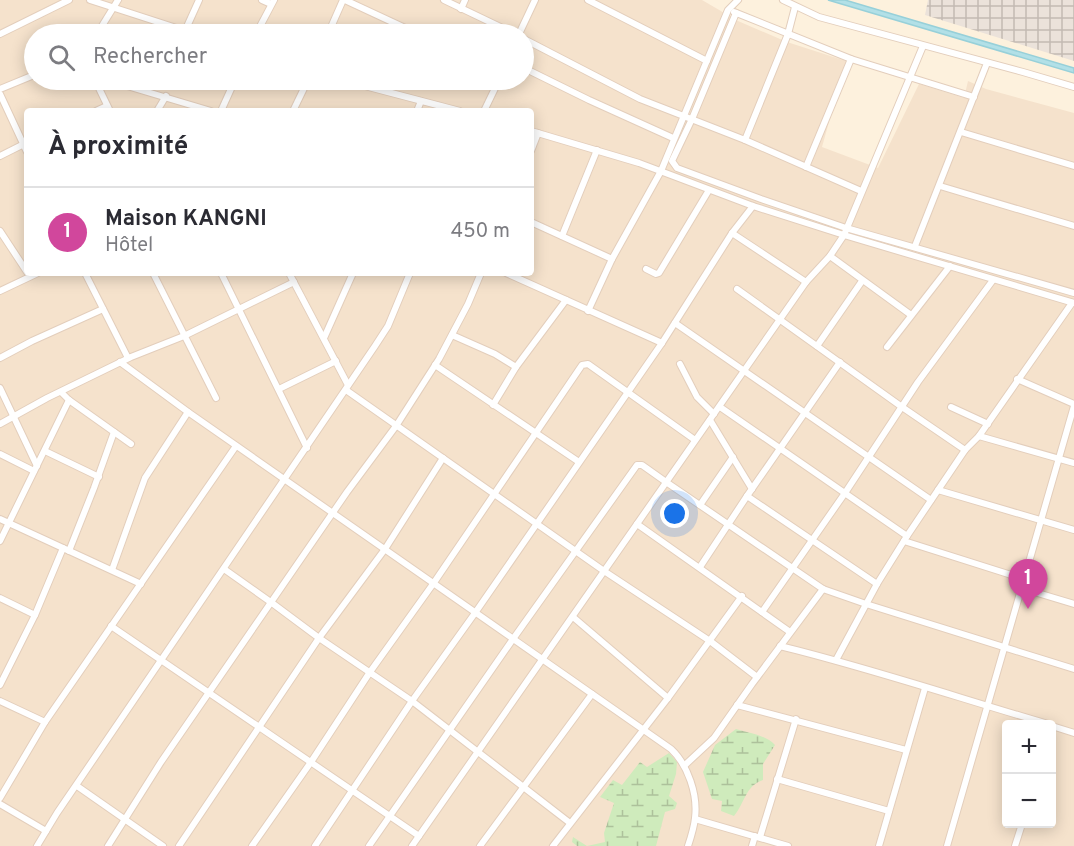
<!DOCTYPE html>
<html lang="fr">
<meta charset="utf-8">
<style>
body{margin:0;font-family:Overpass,sans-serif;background:#f7f7f7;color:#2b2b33}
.controls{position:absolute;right:18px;bottom:18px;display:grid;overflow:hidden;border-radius:6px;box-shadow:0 3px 15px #0003}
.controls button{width:54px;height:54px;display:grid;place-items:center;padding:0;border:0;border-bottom:2px solid #e1e1e2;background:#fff;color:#2b2b33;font:30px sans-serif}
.you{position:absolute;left:675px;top:514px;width:21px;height:21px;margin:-15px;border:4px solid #fff;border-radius:50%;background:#1a73e8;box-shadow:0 0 0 9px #1a73e833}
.badge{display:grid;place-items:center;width:39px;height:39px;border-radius:50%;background:#ef613b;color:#fff;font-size:20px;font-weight:700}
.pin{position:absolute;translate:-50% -50px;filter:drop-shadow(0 2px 3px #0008)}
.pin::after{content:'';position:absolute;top:32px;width:21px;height:18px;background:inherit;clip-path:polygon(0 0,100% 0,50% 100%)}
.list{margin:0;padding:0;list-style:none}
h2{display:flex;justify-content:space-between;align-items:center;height:78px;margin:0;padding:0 24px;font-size:26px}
h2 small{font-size:20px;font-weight:400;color:#7c7c81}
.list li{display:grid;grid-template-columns:39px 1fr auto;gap:18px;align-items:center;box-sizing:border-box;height:90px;padding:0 24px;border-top:2px solid #e1e1e2}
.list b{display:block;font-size:22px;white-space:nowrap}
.list p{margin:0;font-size:20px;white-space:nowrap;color:#7c7c81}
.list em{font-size:20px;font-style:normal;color:#7c7c81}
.icon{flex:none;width:33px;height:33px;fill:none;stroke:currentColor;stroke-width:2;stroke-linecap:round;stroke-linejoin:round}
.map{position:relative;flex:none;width:1074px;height:846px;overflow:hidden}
.search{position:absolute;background:#fff;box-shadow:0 3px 15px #0003;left:24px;top:24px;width:510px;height:66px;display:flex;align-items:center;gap:15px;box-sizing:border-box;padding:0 21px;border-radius:33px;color:#7c7c81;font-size:22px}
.panel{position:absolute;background:#fff;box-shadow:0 3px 15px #0003;left:24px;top:108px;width:510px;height:168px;border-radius:6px}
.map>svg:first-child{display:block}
</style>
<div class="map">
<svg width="1074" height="846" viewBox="0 0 1074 846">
<defs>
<pattern id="industrial-grid" width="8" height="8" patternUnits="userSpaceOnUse" patternTransform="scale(1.5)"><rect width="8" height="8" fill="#ebe2da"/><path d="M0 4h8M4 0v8" fill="none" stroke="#c3bab3"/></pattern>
<pattern id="wetland-marsh" width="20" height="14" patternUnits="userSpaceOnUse" patternTransform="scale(1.5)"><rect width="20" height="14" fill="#cfebbc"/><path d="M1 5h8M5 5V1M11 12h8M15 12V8" fill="none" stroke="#adc19b"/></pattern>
</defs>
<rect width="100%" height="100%" fill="#fdf1dd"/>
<!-- residential -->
<path fill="#f5e2cc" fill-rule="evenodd" d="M0 0H702L738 21 787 42 846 61 822 147 878 168 919 84 964 98 968 81 986 89 1074 113V846H0ZM34 34H524V80H34ZM27 111H531V273H27ZM1006 724H1052V824H1006Z"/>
<!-- industrial -->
<polygon fill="url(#industrial-grid)" points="928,0 1074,0 1074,61 925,15"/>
<!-- wetland -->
<g fill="url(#wetland-marsh)">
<path d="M736 729C749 733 766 735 775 745L763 764V780C745 786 745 803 734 816L721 811 722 801 712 799 703 772 715 745Z"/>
<polygon points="669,753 677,762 676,774 669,796 677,803 675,809 665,812 656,846 577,846 572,842 573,837 587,846 605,842 604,833 614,803 600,797 613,780 622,785 640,762 647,767"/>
</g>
<!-- water -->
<polygon fill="#b2e0e7" stroke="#97d0d9" stroke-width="1.5" points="828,0 845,0 1074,68 1074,73"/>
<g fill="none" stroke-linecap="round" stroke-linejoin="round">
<defs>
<g id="minor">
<polyline points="90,0 195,34"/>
<polyline points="262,0 271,4"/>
<polyline points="345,0 418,34"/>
<polyline points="444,0 515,34"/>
<polyline points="588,0 707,61"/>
<polyline points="783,0 819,17 1023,72 1074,87"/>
<polyline points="461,9 465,0"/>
<polyline points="734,12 851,59 974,97"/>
<polyline points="736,13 692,119 672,161 677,168 761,199 846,228 1074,293"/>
<polyline points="185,31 199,0"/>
<polyline points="0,34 69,0"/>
<polyline points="97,34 118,0"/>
<polyline points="256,34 274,0"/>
<polyline points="328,34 343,0"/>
<polyline points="519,34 535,0"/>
<polyline points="524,39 640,99 745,140 861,191"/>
<polyline points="524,68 589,100 673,138"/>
<polyline points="95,80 110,111"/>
<polyline points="107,80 211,111"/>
<polyline points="342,80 460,111"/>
<polyline points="0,89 34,75"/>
<polyline points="0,94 27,152"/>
<polyline points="96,111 107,106"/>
<polyline points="157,111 166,96"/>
<polyline points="221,111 235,80"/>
<polyline points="293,111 308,80"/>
<polyline points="417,111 421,101"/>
<polyline points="484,111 499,80"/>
<polyline points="531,131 639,163 753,206 844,235 1074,303"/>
<polyline points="961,132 1074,166"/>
<polyline points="745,140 788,34 795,7"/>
<polyline points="531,151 538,133"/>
<polyline points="0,156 26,143"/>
<polyline points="806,167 851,59"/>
<polyline points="940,186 1074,226"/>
<polyline points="531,222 612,259"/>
<polyline points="0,231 27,272"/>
<polyline points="732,233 806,282"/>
<polyline points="562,236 597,150"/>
<polyline points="915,246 987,63"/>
<polyline points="830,256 911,315"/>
<polyline points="646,269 656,274 659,273 709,190"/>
<polyline points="85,273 128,358"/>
<polyline points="153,273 216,398"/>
<polyline points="221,273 307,448"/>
<polyline points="289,273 348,385"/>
<polyline points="506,273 662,343"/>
<polyline points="737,289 902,407 965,450"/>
<polyline points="0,291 38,273"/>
<polyline points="588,311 612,259 661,171 728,10 738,0"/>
<polyline points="675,323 931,500"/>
<polyline points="452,335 495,354 516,367"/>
<polyline points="324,338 353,273"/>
<polyline points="817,346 862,281"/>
<polyline points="887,347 950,266"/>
<polyline points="0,358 32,341 103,309"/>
<path d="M120 362 188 412 671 749C688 765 698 795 695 818 694 828 691 837 688 846"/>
<polyline points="680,364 697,397 714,414"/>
<polyline points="435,365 579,462"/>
<polyline points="1017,379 1074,404"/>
<polyline points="0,388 37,466"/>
<polyline points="279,389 336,361"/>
<polyline points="346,390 604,571 710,641 757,677"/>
<polyline points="61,392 69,400 131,444"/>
<polyline points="493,405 516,367 566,300"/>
<polyline points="720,407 907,536"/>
<polyline points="951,407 988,424"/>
<polyline points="710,420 752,489"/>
<polyline points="0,424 47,398 131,357 184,336 294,282"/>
<polyline points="979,436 1074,463"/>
<polyline points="45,451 99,477"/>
<polyline points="0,454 34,471"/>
<polyline points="938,490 1074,530"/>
<polyline points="747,496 877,584"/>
<polyline points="700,505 733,457"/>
<polyline points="0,519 141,584"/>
<polyline points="637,524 790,632"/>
<polyline points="0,541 69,400"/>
<polyline points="904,541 1024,579"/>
<polyline points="69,551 94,488 114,432"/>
<polyline points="700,567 747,496 840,362"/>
<polyline points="224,569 272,603 319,638 412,701 570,823"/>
<polyline points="112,570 145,478 188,412"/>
<polyline points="1021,588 1074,604"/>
<polyline points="0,598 35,615"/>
<polyline points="762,612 845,493 918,382 993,280"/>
<polyline points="573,617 668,698"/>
<polyline points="111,626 419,836"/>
<path d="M780 646C870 668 959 698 1048 724"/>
<polyline points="836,660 877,584 907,536 965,450 979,436 1072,303"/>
<polyline points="0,685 35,615 63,548"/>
<polyline points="0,701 45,722"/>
<polyline points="737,705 906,750"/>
<polyline points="1052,726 1074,733"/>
<polyline points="685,765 714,738 752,684 823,589"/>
<polyline points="777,779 889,811"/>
<polyline points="77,786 163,846"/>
<polyline points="0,798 45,722 236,446"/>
<polyline points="0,804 46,831"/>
<polyline points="695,819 788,846"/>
<polyline points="760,837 796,719"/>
<polyline points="37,846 57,813 375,346 388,326 410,273"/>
<polyline points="108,846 161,762 347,492 396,426 439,359 468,304 481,273"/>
<polyline points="179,846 319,638 385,549 443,458"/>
<polyline points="252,846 311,762 370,672 433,584 582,365 588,364 695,440"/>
<polyline points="315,846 412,701 475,613 662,343 732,233 753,206"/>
<polyline points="369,846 513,639 637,465 642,465 666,482 823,589 866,604 1074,669"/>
<polyline points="412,846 806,282 830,256 844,235 923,46"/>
<polyline points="480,846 592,694"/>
<polyline points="553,846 668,698 742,596"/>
<polyline points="752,846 755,836"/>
<polyline points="879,846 925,688"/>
<polyline points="947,846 1074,406"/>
<polyline points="1015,846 1022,824"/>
</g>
</defs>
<!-- minor casing -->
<use href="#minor" stroke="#e3cebc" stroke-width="8"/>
<!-- minor -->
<use href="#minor" stroke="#fff" stroke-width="6"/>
</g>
</svg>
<div class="controls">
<button>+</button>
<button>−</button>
</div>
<div class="you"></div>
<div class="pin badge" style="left:1028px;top:609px;background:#d1479c">1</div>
<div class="search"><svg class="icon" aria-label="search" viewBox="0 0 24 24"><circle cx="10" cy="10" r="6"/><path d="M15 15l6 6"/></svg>Rechercher</div>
<section class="panel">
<h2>À proximité<small></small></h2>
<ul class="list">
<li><span class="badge" style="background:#d1479c">1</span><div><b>Maison KANGNI</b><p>Hôtel</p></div><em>450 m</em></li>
</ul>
</section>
</div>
